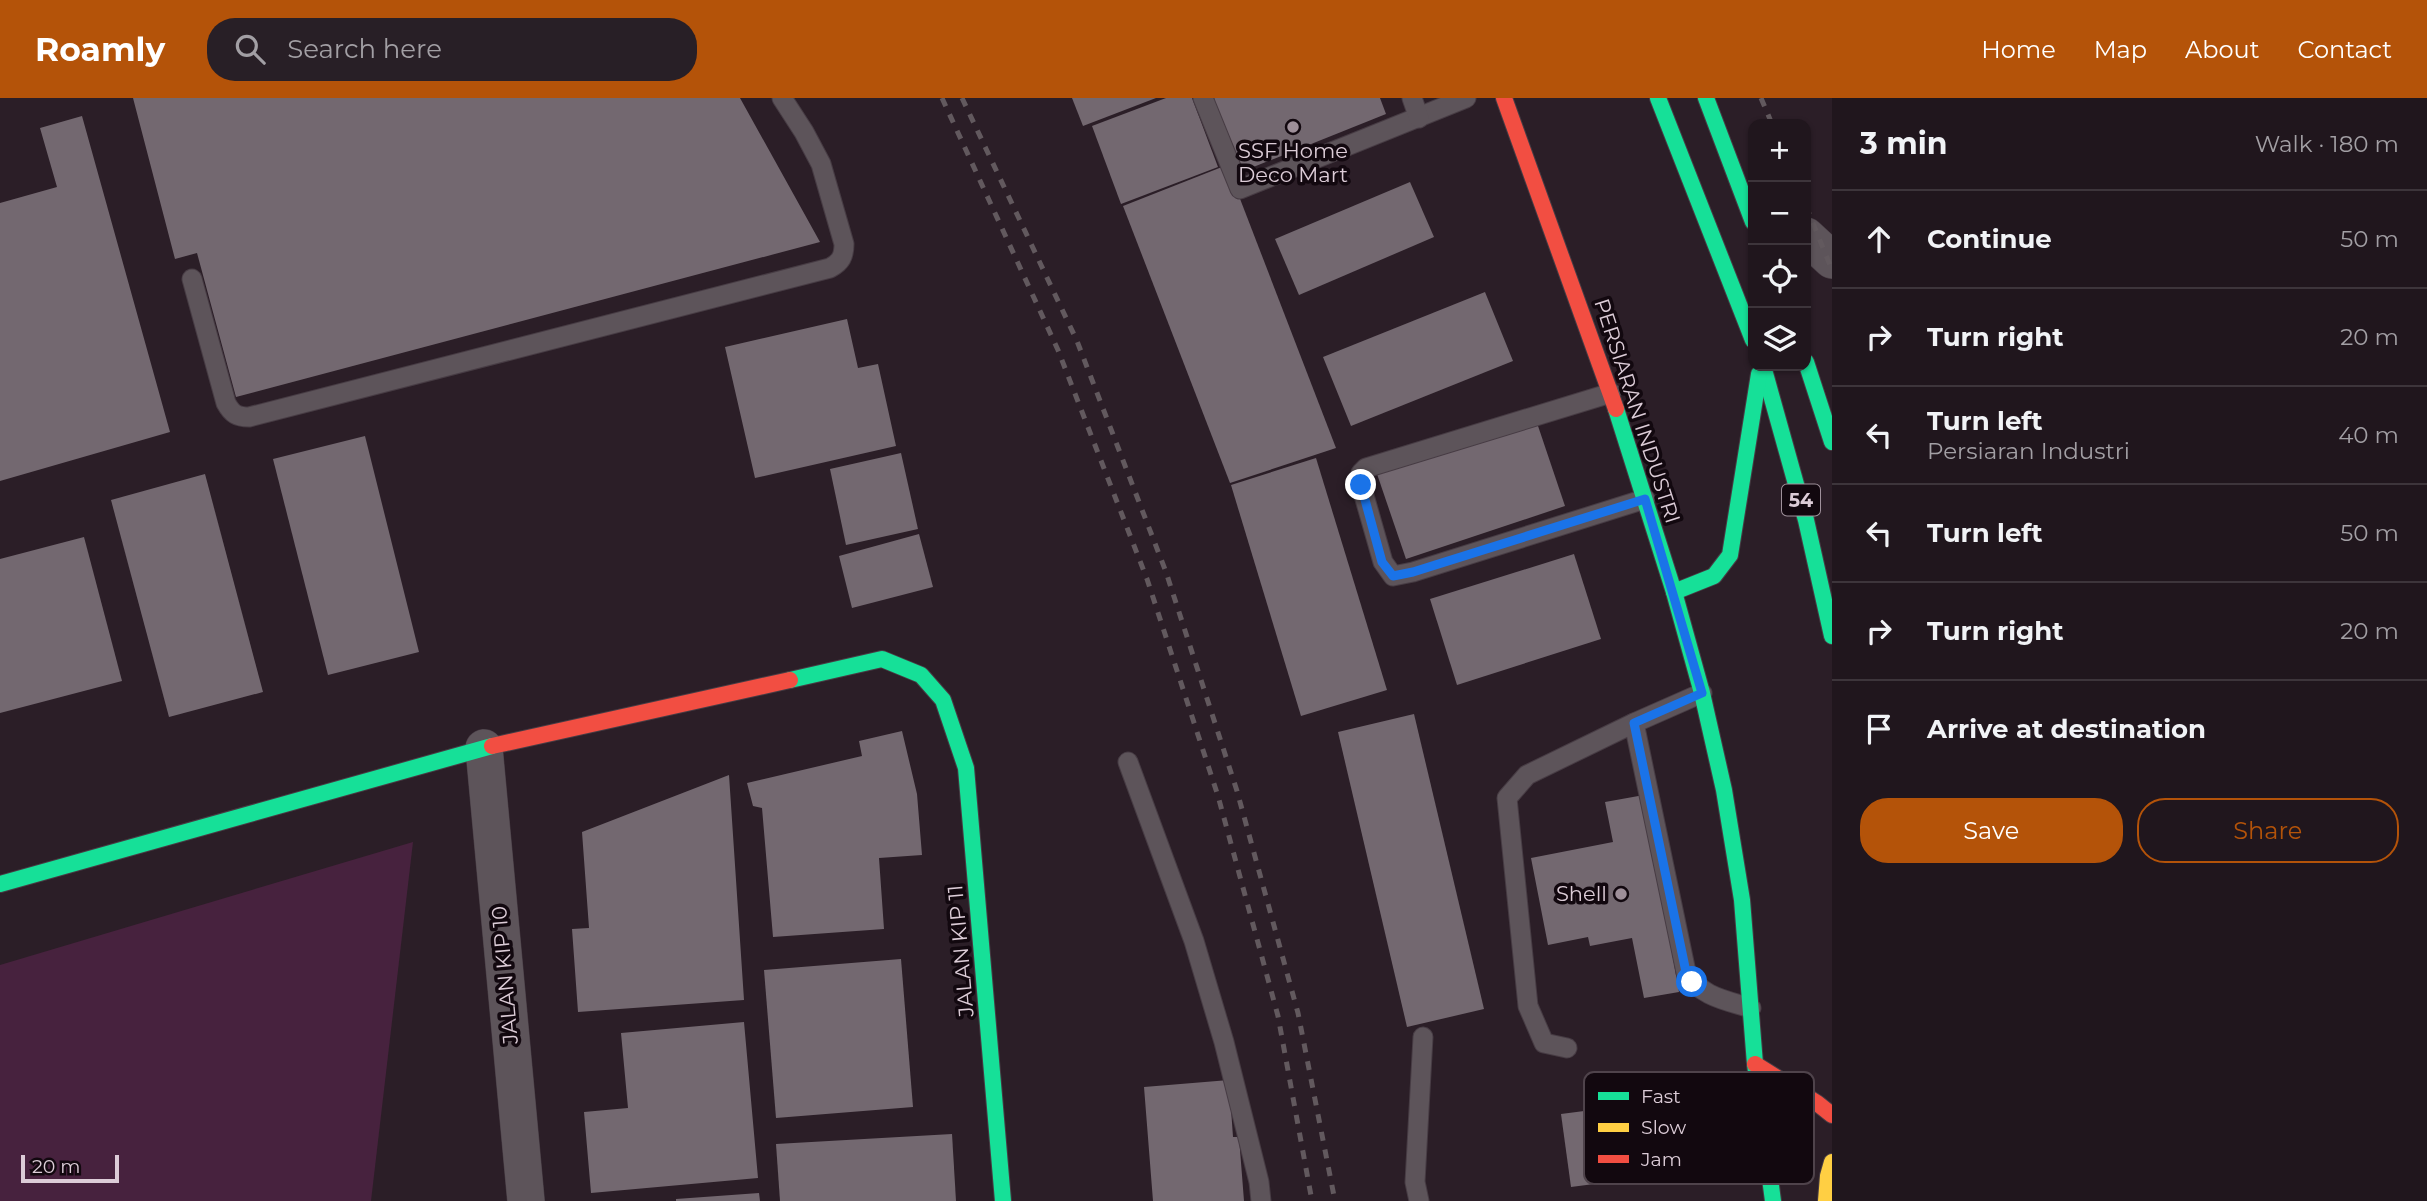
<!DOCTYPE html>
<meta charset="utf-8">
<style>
body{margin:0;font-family:Montserrat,sans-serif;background:#281f26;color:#f1f3f6}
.controls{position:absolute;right:21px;top:21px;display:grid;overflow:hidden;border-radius:14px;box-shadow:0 2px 5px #0004}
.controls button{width:63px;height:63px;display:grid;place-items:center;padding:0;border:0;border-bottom:2px solid #3d353b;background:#20161d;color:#f1f3f6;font:35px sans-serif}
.scale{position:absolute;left:21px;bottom:18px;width:98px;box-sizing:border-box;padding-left:7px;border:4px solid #dcccd7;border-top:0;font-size:19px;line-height:24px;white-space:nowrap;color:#dcccd7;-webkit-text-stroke:5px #12080f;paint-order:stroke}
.stop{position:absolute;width:21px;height:21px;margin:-16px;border:5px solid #1a73e8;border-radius:50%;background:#fff}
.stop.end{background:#1a73e8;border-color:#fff;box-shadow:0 2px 7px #0008}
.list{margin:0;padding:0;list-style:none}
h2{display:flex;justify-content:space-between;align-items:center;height:91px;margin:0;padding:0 28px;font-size:30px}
h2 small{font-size:23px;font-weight:400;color:#a29fa4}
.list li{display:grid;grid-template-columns:46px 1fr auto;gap:21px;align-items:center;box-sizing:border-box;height:98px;padding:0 28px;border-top:2px solid #3d353b}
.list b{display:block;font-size:26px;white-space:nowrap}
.list p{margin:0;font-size:23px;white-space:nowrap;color:#a29fa4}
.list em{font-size:23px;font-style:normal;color:#a29fa4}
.actions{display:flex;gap:14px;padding:21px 28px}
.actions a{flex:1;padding:16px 0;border:2px solid #b45309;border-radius:28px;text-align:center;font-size:24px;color:#b45309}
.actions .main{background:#b45309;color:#fff}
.icon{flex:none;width:38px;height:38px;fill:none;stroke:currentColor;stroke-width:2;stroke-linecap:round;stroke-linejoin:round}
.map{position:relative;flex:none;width:1832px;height:1103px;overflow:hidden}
header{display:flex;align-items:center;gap:42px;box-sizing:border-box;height:98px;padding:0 35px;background:#b45309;color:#fff}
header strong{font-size:33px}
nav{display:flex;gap:38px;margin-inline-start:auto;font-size:24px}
.search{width:490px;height:63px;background:#281f26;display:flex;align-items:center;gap:18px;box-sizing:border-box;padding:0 24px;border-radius:28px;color:#a29fa4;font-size:26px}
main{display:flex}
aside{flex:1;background:#20161d}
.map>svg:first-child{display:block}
</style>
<header>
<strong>Roamly</strong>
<div class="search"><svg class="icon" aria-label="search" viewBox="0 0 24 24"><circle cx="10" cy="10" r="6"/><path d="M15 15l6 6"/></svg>Search here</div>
<nav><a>Home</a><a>Map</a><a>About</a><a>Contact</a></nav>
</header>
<main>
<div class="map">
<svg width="1832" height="1103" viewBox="0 0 1832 1103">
<rect width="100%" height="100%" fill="#2b1e27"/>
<!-- green -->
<polygon fill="#47223e" points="413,744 371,1103 0,1103 0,867"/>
<!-- building -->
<g fill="#736870">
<polygon points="133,0 740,0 820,144 236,299 197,155 175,161"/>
<polygon points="1072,0 1156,0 1083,28"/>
<polygon points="1166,0 1192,0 1218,69 1121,106 1092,28"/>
<polygon points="1215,0 1380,0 1386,16 1241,74 1212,1"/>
<polygon points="82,18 170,334 0,383 0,105 57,89 40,30"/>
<polygon points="1227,67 1336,350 1230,385 1123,108"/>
<polygon points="1410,84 1434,139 1299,197 1275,141"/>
<polygon points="1485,194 1513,263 1351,328 1323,259"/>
<polygon points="847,221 858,270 878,266 896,348 755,380 725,249"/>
<polygon points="1536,322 1565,408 1406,461 1377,376"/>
<polygon points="365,338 419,554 328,577 273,361"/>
<polygon points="901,355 918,431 846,447 830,371"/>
<polygon points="1316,360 1387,592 1301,618 1231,387"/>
<polygon points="205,376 263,594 169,619 111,402"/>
<polygon points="919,436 933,489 852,510 839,458"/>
<polygon points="84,439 122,583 0,615 0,461"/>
<polygon points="1574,456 1601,541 1457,587 1430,501"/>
<polygon points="1414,616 1484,911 1407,929 1338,634"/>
<polygon points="902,633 917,696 922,757 879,760 884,831 773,839 762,710 753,708 747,685 862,658 859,643"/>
<polygon points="729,677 744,902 578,914 572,831 589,830 582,734"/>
<polygon points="1644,697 1679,894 1644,900 1632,840 1590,848 1588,839 1548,847 1531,760 1613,744 1605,704"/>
<polygon points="901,861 913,1009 776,1020 764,872"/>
<polygon points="744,924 758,1080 591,1095 584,1014 628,1010 621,935"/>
<polygon points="1229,982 1233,1039 1239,1039 1244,1103 1153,1103 1144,989"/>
<polygon points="1669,1002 1679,1075 1571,1089 1561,1016"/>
<polygon points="952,1036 956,1103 780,1103 776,1046"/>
<polygon points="759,1095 760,1103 676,1103 676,1101"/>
</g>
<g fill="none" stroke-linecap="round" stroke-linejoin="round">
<defs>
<g id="lane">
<polyline points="1203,0 1240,91 1466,0"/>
<polyline points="1412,0 1419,20"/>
<path d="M192 181 226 305C232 316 237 319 249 319L830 170C841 164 844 158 844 146L821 66 804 34 782 0"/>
<polyline points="1611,295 1366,370 1361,375 1361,387 1383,464 1393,478 1413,474 1645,401"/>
<path d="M1634 625 1686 874C1701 899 1725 902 1751 910"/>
<polyline points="1128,664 1194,843 1224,944 1259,1084 1261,1103"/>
<polyline points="1567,950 1544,945 1528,908 1507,700 1527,677 1634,625 1702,595"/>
<polyline points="1419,1103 1415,1084 1423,939"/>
</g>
<g id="street">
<polyline points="1806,138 1832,162"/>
<polyline points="484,650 526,1103"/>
</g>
<g id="fast">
<polyline points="1658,0 1753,242"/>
<polyline points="1706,0 1753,124"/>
<polyline points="1806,264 1832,344"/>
<polyline points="1763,268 1806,422 1832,538"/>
<polyline points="1616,311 1674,494 1702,595 1724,692 1742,802 1755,966 1773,1103"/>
<polyline points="1674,494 1714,478 1730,457 1759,276"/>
<polyline points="790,582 882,561 921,577 943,602 966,670 1003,1103"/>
<polyline points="0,786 492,648"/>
</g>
<polyline id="slow" points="1826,1103 1828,1078 1832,1064"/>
<g id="jam">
<polyline points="1504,0 1616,311"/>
<polyline points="492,648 790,582"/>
<polyline points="1755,966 1817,1005 1832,1017"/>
</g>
</defs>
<!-- lane casing -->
<use href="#lane" stroke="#473c44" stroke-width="21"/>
<!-- street casing -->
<use href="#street" stroke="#473c44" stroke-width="38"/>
<!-- fast casing -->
<use href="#fast" stroke="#473c44" stroke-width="18"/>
<!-- slow casing -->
<use href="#slow" stroke="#473c44" stroke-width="18"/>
<!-- jam casing -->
<use href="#jam" stroke="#473c44" stroke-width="18"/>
<!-- lane -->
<use href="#lane" stroke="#5d545a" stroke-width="19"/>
<!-- street -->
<use href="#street" stroke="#5d545a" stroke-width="37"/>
<!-- fast -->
<use href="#fast" stroke="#16e098" stroke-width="16"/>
<!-- slow -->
<use href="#slow" stroke="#ffcf43" stroke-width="16"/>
<!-- jam -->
<use href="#jam" stroke="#f24e42" stroke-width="16"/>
<!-- rail -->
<g stroke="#62595e" stroke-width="5" stroke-dasharray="9 9" stroke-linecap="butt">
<polyline points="942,0 1058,252 1147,481 1218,698 1278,918 1312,1103"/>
<polyline points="962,0 1077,243 1166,474 1237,693 1298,915 1335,1103"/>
<polyline points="1761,0 1772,26"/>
<polyline points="1806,108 1832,172"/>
</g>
</g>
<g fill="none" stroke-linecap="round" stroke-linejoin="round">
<!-- route -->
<polyline stroke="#1a73e8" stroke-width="9" points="1361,387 1382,464 1393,478 1413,474 1645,401 1702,595 1634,625 1686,874 1692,884"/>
</g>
<!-- markers -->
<g fill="#9e8f99" stroke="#12080f" stroke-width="2.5">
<circle cx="1293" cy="29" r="7"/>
<circle cx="1621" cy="796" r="7"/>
</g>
<g text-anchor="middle" stroke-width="7" stroke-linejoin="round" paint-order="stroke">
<!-- shield labels -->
<rect fill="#12080f" stroke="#9f919b" stroke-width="2" x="1782" y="386.5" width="38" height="31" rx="5"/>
<g font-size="19" font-weight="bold" fill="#dcccd7">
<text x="1801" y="409">54</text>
</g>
<!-- poi labels -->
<g font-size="21" fill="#dcccd7" stroke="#12080f">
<text x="1293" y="60">SSF Home<tspan x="1293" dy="24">Deco Mart</tspan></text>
<text x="1607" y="803" text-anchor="end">Shell</text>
</g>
<!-- street labels -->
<g font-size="21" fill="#dcccd7" stroke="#12080f">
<text transform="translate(1637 313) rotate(72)" y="7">PERSIARAN INDUSTRI</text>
<text transform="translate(961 853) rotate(-95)" y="7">JALAN KIP 11</text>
<text transform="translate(505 877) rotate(-95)" y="7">JALAN KIP 10</text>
</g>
</g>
<!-- legend -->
<rect x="1584" y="974" width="230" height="112" rx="10" fill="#12080f" stroke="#4f434b" stroke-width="2"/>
<rect x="1598" y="994" width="31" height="8" fill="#16e098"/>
<rect x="1598" y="1025" width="31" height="9" fill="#ffcf43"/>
<rect x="1598" y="1057" width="31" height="8" fill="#f24e42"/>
<g font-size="19" fill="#dcccd7">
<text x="1641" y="1005">Fast</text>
<text x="1641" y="1036">Slow</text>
<text x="1641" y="1068">Jam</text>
</g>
</svg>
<div class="controls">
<button>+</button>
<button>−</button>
<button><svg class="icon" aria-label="locate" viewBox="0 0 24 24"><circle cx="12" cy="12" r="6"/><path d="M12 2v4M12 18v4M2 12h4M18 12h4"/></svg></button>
<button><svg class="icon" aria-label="layers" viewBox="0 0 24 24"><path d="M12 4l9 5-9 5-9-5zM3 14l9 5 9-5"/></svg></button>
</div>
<div class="scale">20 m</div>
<div class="stop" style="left:1692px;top:884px"></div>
<div class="stop end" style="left:1361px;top:387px"></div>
</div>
<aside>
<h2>3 min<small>Walk · 180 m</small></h2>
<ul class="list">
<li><svg class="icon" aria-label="ahead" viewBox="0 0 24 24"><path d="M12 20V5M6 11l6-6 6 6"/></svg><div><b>Continue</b></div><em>50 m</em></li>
<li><svg class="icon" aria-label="right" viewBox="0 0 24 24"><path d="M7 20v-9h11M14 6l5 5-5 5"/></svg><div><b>Turn right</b></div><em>20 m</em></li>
<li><svg class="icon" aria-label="left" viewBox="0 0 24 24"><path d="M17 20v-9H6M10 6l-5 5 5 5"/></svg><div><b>Turn left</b><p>Persiaran Industri</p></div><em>40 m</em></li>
<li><svg class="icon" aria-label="left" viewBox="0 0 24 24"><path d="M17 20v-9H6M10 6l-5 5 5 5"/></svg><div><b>Turn left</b></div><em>50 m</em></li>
<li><svg class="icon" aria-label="right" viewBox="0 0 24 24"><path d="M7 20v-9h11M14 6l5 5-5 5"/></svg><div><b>Turn right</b></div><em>20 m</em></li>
<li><svg class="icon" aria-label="arrive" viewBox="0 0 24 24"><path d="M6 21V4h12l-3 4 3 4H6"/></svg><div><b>Arrive at destination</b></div></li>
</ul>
<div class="actions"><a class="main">Save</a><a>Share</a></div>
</aside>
</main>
